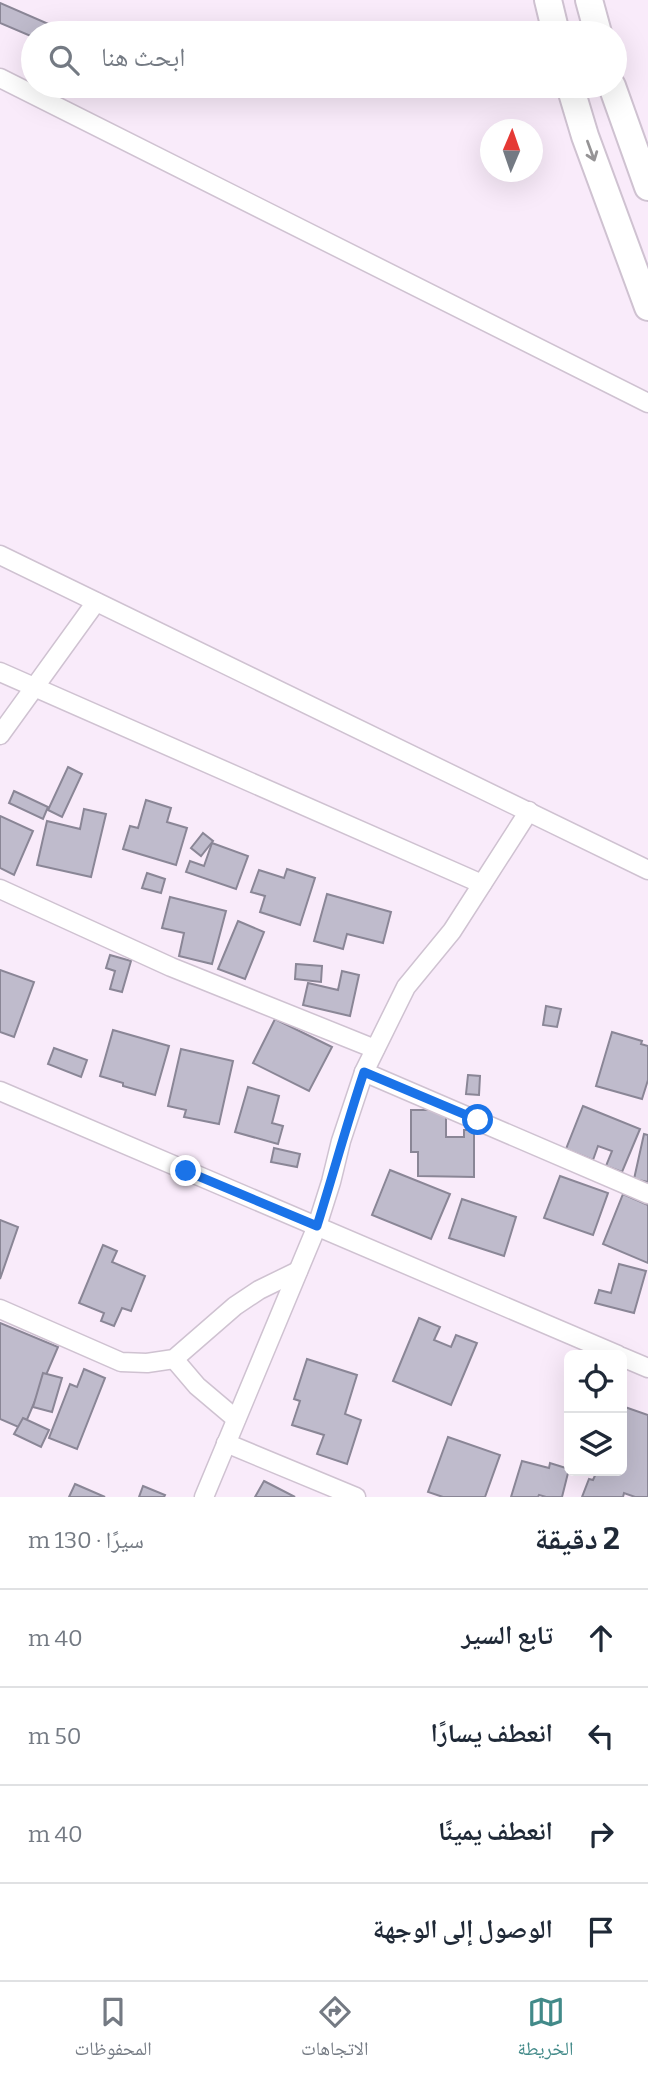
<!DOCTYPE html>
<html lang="ar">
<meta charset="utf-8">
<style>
body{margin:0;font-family:Bitter,"Noto Naskh Arabic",serif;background:#f6f6f7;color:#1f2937;direction:rtl}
.controls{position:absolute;right:21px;bottom:21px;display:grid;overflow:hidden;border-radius:10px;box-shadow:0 7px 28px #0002}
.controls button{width:63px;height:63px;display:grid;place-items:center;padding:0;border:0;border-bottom:2px solid #e0e1e3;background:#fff;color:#1f2937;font:35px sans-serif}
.compass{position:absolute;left:480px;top:119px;width:63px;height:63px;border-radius:50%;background:#fff;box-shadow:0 7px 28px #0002;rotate:2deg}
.stop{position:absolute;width:21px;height:21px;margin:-16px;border:5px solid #1a73e8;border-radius:50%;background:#fff}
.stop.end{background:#1a73e8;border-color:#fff;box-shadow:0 2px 7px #0008}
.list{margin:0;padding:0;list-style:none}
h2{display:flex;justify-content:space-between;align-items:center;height:91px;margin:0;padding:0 28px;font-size:30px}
h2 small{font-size:23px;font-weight:400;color:#747a83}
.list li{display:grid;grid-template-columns:46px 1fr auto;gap:21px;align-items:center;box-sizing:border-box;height:98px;padding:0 28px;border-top:2px solid #e0e1e3}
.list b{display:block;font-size:26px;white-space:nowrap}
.list em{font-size:23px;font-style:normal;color:#747a83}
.icon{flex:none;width:38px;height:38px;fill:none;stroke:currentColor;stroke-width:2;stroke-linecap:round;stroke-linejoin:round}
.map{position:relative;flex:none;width:648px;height:1497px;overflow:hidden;direction:ltr}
.search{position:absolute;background:#fff;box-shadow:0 7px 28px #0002;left:21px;right:21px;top:21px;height:77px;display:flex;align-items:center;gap:18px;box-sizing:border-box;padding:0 24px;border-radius:38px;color:#747a83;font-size:26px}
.sheet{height:483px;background:#fff}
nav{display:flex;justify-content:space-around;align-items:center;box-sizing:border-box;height:98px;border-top:2px solid #e0e1e3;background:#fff;font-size:19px;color:#747a83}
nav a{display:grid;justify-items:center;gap:4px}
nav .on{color:#428a89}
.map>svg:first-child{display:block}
</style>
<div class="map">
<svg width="648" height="1497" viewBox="0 0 648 1497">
<rect width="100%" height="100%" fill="#f9ebfa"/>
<!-- building -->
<g fill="#bfbbcc" stroke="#8a8696" stroke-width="2">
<polygon points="0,3 69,33 33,33 33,37 0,23"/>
<polygon points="68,767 82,774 62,817 48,810"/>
<polygon points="14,791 48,807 43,819 9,803"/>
<polygon points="146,800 171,808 167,822 187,828 176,865 123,849 130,826 138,828"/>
<polygon points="84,809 106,814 91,877 37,865 47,821 80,829"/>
<polygon points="0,816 33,831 14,875 0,868"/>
<polygon points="203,833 213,841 201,856 191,848"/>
<polygon points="212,843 248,856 236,889 186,872 190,861 204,866"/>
<polygon points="287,869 315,878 300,925 260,912 265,896 251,892 259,870 284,878"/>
<polygon points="147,873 165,879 161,893 142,888"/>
<polygon points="327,894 391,912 383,943 347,934 343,949 314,941"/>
<polygon points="170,897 226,911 212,964 179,956 184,933 162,928"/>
<polygon points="238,921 264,932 245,979 218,969"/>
<polygon points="110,955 131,961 122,992 110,989 115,971 106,968"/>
<polygon points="296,964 322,966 321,982 295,979"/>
<polygon points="0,970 34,982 14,1037 0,1032"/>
<polygon points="342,971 359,975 350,1016 303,1005 308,983 338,990"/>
<polygon points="546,1006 561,1009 557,1027 543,1025"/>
<polygon points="275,1019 332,1047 309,1091 253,1063"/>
<polygon points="113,1030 169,1046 155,1095 123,1086 123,1083 100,1076"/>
<polygon points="612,1032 642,1041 641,1044 648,1046 648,1080 642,1099 596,1086"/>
<polygon points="54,1048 87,1060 81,1077 48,1064"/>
<polygon points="181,1049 233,1061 219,1124 184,1117 186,1110 168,1106"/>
<polygon points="468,1075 480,1076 479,1095 466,1094"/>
<polygon points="248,1087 279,1096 272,1123 283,1126 278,1144 235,1132"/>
<polygon points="583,1106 640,1129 622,1172 606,1166 612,1151 598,1146 593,1160 566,1149"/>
<polygon points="411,1110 446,1110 446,1137 464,1137 464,1130 474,1130 474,1177 418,1176 418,1152 411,1152"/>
<polygon points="644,1134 648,1135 648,1182 634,1179"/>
<polygon points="274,1148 300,1154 297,1167 271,1162"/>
<polygon points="390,1170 450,1194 431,1239 372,1215"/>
<polygon points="560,1176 608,1193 593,1235 544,1218"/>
<polygon points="623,1194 648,1205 648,1263 603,1244"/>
<polygon points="462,1199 516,1217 504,1256 449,1238"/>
<polygon points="0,1220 18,1227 0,1279"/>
<polygon points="103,1245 117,1251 112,1262 145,1276 131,1311 122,1308 114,1326 101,1321 104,1313 79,1303"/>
<polygon points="619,1264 646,1271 634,1313 595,1303 599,1290 611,1293"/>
<polygon points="419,1318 440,1327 434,1340 451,1347 456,1335 477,1343 451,1405 393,1381"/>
<polygon points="0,1323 58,1347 23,1429 0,1419"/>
<polygon points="307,1359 357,1375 345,1414 361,1420 347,1464 317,1454 324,1435 292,1425 300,1401 294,1399"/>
<polygon points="84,1369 105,1378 77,1449 49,1438 70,1384 77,1387"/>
<polygon points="43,1373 62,1378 52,1412 33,1407"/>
<polygon points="622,1406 648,1415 648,1497 635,1497 624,1493 623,1497 582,1497 589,1479 593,1480 597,1471 622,1471"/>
<polygon points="23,1418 49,1430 41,1447 14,1434"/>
<polygon points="448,1437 500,1455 485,1497 443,1497 428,1492"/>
<polygon points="522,1461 549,1468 550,1463 569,1469 562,1497 546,1497 539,1495 538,1497 511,1497"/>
<polygon points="264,1481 295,1497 255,1497"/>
<polygon points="75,1484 105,1497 69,1497"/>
<polygon points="143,1486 165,1495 164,1497 139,1497"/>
</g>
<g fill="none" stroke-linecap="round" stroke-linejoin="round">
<defs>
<g id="minor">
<polyline points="0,78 648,403"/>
<polyline points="0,555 648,870"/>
<polyline points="0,672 482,884"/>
<polyline points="0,735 96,602"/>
<polyline points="0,889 171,967 375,1049"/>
<polyline points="364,1072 648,1194"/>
<polyline points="0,1091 618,1355"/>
<polyline points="0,1309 121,1362 147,1363 174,1359 235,1306 259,1290 298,1271"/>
<polyline points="622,1357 648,1368"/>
<polyline points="174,1359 197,1386 236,1419"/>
<polyline points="226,1443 356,1497"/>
<polyline points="204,1497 317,1226 331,1182 341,1141 364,1072 406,987 452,931 529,811"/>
</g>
<g id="secondary">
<polyline points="548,0 556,33"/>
<polyline points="589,0 598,33"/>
<polyline points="570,86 585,136 648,307"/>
<polyline points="612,86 648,187"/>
</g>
</defs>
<!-- minor casing -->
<use href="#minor" stroke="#cfc2d1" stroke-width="21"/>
<!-- secondary casing -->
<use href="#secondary" stroke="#cfc2d1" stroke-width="30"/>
<!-- minor -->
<use href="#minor" stroke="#fff" stroke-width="18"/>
<!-- secondary -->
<use href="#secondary" stroke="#fff" stroke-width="26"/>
</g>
<!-- one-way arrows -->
<defs><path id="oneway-shaft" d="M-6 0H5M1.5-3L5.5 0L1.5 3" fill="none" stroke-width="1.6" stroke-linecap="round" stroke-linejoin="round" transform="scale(1.75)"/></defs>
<use stroke="#969496" href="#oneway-shaft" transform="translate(591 151) rotate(70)"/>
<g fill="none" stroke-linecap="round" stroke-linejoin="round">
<!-- route -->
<path stroke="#1a73e8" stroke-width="9" d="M186 1171 317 1226C333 1175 347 1123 364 1072L478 1120"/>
</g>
</svg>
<div class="controls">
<button><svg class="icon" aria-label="locate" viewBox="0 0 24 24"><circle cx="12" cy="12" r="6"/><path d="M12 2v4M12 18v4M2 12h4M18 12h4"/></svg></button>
<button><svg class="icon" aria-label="layers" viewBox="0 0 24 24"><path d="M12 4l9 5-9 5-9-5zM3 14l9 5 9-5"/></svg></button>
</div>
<svg class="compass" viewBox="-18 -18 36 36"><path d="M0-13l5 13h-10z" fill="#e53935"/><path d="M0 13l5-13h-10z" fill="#747a83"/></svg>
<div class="stop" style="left:478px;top:1120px"></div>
<div class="stop end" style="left:186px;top:1171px"></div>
<div class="search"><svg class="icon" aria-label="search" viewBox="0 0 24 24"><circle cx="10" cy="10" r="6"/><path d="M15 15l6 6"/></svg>ابحث هنا</div>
</div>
<section class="sheet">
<h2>2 دقيقة<small>سيرًا · 130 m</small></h2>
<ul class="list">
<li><svg class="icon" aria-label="ahead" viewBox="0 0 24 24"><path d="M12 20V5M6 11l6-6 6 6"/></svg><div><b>تابع السير</b></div><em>40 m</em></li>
<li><svg class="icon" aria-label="left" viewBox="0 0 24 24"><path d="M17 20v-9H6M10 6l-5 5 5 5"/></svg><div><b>انعطف يسارًا</b></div><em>50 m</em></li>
<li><svg class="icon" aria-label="right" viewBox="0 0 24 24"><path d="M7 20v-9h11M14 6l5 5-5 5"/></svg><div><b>انعطف يمينًا</b></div><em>40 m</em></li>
<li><svg class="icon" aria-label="arrive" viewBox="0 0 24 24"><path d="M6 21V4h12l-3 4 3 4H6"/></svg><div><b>الوصول إلى الوجهة</b></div></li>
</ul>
</section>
<nav>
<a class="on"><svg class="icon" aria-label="map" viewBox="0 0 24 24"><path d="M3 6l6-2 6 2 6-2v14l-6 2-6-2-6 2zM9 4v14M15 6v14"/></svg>الخريطة</a>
<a><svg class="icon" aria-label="directions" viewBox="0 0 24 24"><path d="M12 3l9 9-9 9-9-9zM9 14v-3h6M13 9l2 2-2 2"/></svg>الاتجاهات</a>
<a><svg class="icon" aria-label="saved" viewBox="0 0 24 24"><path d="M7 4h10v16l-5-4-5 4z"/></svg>المحفوظات</a>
</nav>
